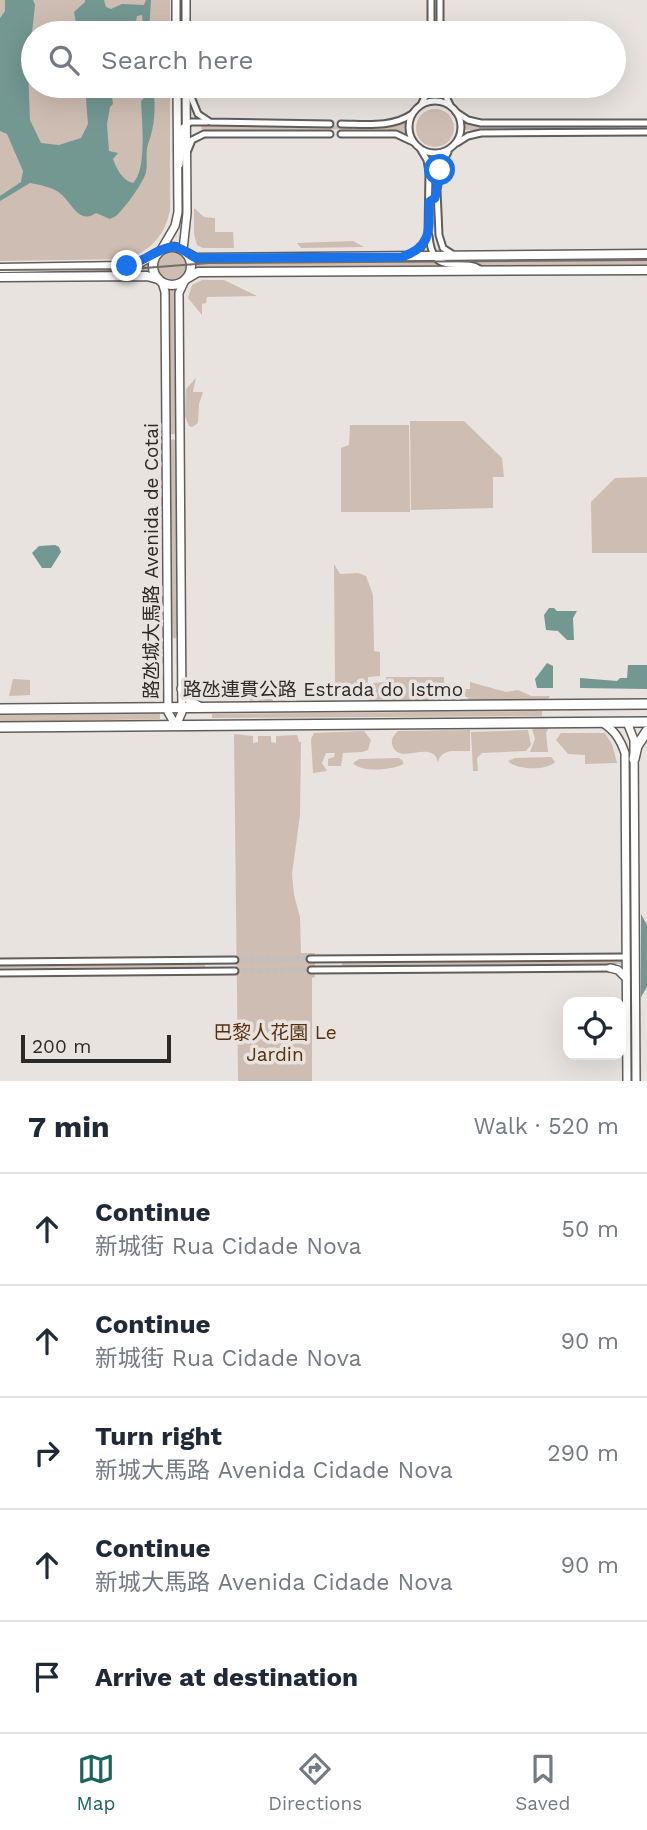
<!DOCTYPE html>
<meta charset="utf-8">
<style>
body{margin:0;font-family:"Work Sans","Noto Sans SC",sans-serif;background:#f2f2f3;color:#1f2937}
.controls{position:absolute;right:21px;bottom:21px;display:grid;overflow:hidden;border-radius:14px;box-shadow:0 7px 28px #0002}
.controls button{width:63px;height:63px;display:grid;place-items:center;padding:0;border:0;border-bottom:2px solid #e0e1e3;background:#fff;color:#1f2937;font:35px sans-serif}
.scale{position:absolute;left:21px;bottom:18px;width:150px;box-sizing:border-box;padding-left:7px;border:4px solid #2c2a29;border-top:0;font-size:19px;line-height:24px;white-space:nowrap;color:#2c2a29;-webkit-text-stroke:5px #e9e3df;paint-order:stroke}
.stop{position:absolute;width:21px;height:21px;margin:-16px;border:5px solid #1a73e8;border-radius:50%;background:#fff}
.stop.end{background:#1a73e8;border-color:#fff;box-shadow:0 2px 7px #0008}
.list{margin:0;padding:0;list-style:none}
h2{display:flex;justify-content:space-between;align-items:center;height:91px;margin:0;padding:0 28px;font-size:30px}
h2 small{font-size:23px;font-weight:400;color:#747a83}
.list li{display:grid;grid-template-columns:46px 1fr auto;gap:21px;align-items:center;box-sizing:border-box;height:112px;padding:0 28px;border-top:2px solid #e0e1e3}
.list b{display:block;font-size:26px;white-space:nowrap}
.list p{margin:0;font-size:23px;white-space:nowrap;color:#747a83}
.list em{font-size:23px;font-style:normal;color:#747a83}
.icon{flex:none;width:38px;height:38px;fill:none;stroke:currentColor;stroke-width:2;stroke-linecap:round;stroke-linejoin:round}
.map{position:relative;flex:none;width:647px;height:1081px;overflow:hidden}
.search{position:absolute;background:#fff;box-shadow:0 7px 28px #0002;left:21px;right:21px;top:21px;height:77px;display:flex;align-items:center;gap:18px;box-sizing:border-box;padding:0 24px;border-radius:38px;color:#747a83;font-size:26px}
.sheet{height:651px;background:#fff}
nav{display:flex;justify-content:space-around;align-items:center;box-sizing:border-box;height:98px;border-top:2px solid #e0e1e3;background:#fff;font-size:19px;color:#747a83}
nav a{display:grid;justify-items:center;gap:4px}
nav .on{color:#1b655c}
.map>svg:first-child{display:block}
</style>
<div class="map">
<svg width="647" height="1081" viewBox="0 0 647 1081">
<rect width="100%" height="100%" fill="#e9e3df"/>
<!-- green -->
<g fill="#cebdb2">
<path d="M0 0H170V33H33V86H170V209C166 234 151 251 127 259L0 261Z"/>
<circle cx="435" cy="128" r="19"/>
<polygon points="465,120 479,126 621,125 621,130 465,130"/>
<polygon points="405,121 405,133 384,129 202,130 201,128 202,125 390,126"/>
<polygon points="194,208 204,217 215,218 215,232 233,232 234,248 203,248 197,245 194,234"/>
<polygon points="353,241 364,247 301,248 297,243"/>
<circle cx="172" cy="266" r="15"/>
<polygon points="647,259 647,266 196,268 196,264 199,262"/>
<polygon points="149,261 150,274 0,274 0,272"/>
<polygon points="202,280 224,280 257,296 207,297 206,303 202,304 202,315 188,298 192,285"/>
<polygon points="168,288 175,288 176,434 170,434"/>
<polygon points="196,378 193,392 203,392 199,404 198,423 192,427 189,426 185,416 186,389"/>
<polygon points="410,421 464,421 502,458 504,477 493,477 493,508 411,510"/>
<polygon points="350,425 409,425 410,512 341,512 341,448 349,445"/>
<polygon points="173,439 176,441 177,635 175,639 171,636 170,441"/>
<polygon points="647,477 647,553 592,553 591,502 615,478"/>
<polygon points="334,564 340,574 358,573 366,576 373,595 374,651 380,652 380,676 368,677 368,685 335,685"/>
<path d="M386 677H444C444 685 445 691 439 697 429 706 382 703 367 703L373 694V683L386 682Z"/>
<polygon points="13,679 30,680 30,695 9,696"/>
<polygon points="284,680 282,686 274,694 275,704 250,705 250,696 239,684 239,681"/>
<polygon points="470,682 506,692 518,690 531,696 550,696 548,699 470,700 465,696 462,689 470,689"/>
<polygon points="542,711 542,716 212,718 212,714"/>
<polygon points="160,714 160,719 0,722 0,715"/>
<polygon points="531,725 550,725 546,733 548,752 530,752 535,739"/>
<path d="M470 730V751C457 752 442 747 438 762 436 757 436 755 431 753 420 748 399 761 393 747 390 740 393 736 398 731Z"/>
<polygon points="528,730 531,745 526,751 482,753 477,758 478,771 473,771 471,732"/>
<polygon points="364,731 371,740 368,750 362,752 343,753 341,766 328,766 328,759 334,757 335,753 326,753 322,763 327,771 313,773 311,739 314,733"/>
<polygon points="561,733 605,733 612,744 617,763 585,764 585,755 568,754 556,740"/>
<polygon points="234,734 253,736 253,743 258,742 258,736 271,736 271,742 276,743 276,736 297,735 299,742 301,742 300,815 292,874 294,895 300,917 301,953 315,953 315,977 312,978 312,1081 238,1081"/>
<path d="M551 757 555 762C546 771 516 770 508 761L515 758Z"/>
<path d="M399 758 403 761V764C393 770 361 773 353 763L359 759Z"/>
<polygon points="622,961 621,964 342,966 342,963"/>
<polygon points="205,964 205,967 0,968 0,966"/>
</g>
<!-- water -->
<g fill="#739791">
<path d="M5 0H33L35 5 28 69 30 120 41 143 59 145 81 138 88 124 85 86H106L111 90 113 104 110 107 107 124 109 151 118 153 113 159C116 168 123 181 133 183 147 171 142 120 141 101L147 95V86H153C156 106 155 126 148 144 145 153 148 163 146 172 144 182 124 209 116 216L110 219 96 213C79 225 72 203 61 194 53 187 40 185 30 183L0 201V196L21 182 23 171 7 134 0 131V18L5 11Z"/>
<polygon points="85,0 104,0 106,7 111,9 122,4 144,5 146,0 151,0 149,33 144,33 142,15 137,16 134,33 81,33 76,22 74,12 85,2"/>
<polygon points="55,545 59,547 61,552 51,568 42,568 32,553 39,546"/>
<polygon points="549,608 554,608 557,611 577,611 573,618 574,640 567,640 558,631 546,630 544,615"/>
<polygon points="547,663 553,666 553,688 537,688 535,679"/>
<polygon points="628,665 647,665 647,689 580,688 580,678 617,681 620,678 627,678"/>
<polygon points="641,914 647,925 647,987 641,997"/>
</g>
<g fill="none" stroke-linecap="round" stroke-linejoin="round">
<!-- minor-tunnel -->
<g stroke="#c3bebb" stroke-width="5" stroke-dasharray="5 2.5" stroke-linecap="butt">
<polyline points="235,960 310,959"/>
<polyline points="235,971 311,970"/>
</g>
<defs>
<g id="minor">
<polyline points="431,0 431,33"/>
<polyline points="440,0 440,33"/>
<polyline points="441,86 450,105"/>
<polyline points="189,92 198,114 210,122 330,124"/>
<circle cx="435" cy="127" r="26"/>
<polyline points="422,103 430,86"/>
<polyline points="456,112 468,120 481,123 647,123"/>
<path d="M341 124C364 124 392 128 412 114"/>
<polyline points="341,134 396,134 413,142"/>
<polyline points="457,143 468,136 481,133 647,132"/>
<polyline points="188,150 192,140 204,134 330,134"/>
<polyline points="448,152 441,165 437,190 439,235 443,248 454,255"/>
<polyline points="180,165 183,127 191,122 207,122"/>
<path d="M429 236C433 280 460 256 480 269"/>
<polyline points="408,255 420,249 428,234 429,172 427,160 421,150"/>
<polyline points="310,959 626,957"/>
<polyline points="0,962 235,960"/>
<polyline points="311,970 613,968"/>
<polyline points="0,973 235,971"/>
</g>
<g id="tertiary">
<polyline points="176,0 176,33"/>
<polyline points="186,0 186,33"/>
<polyline points="161,250 175,226 178,212 177,86"/>
<polyline points="183,250 187,213 186,86"/>
<polyline points="162,282 165,292 168,712 176,726 182,712 179,293 185,280"/>
<polyline points="627,722 634,740 636,1081"/>
<path d="M603 723C615 731 620 739 625 753L627 1081"/>
<polyline points="610,968 618,970 626,978"/>
</g>
<g id="secondary">
<circle cx="172" cy="266" r="19"/>
<polyline points="187,253 196,258 647,254"/>
<polyline points="0,268 124,266 141,262 157,253"/>
<polyline points="0,277 147,276 158,279"/>
<polyline points="186,279 198,272 647,270"/>
</g>
<g id="primary">
<polyline points="182,689 192,703 199,707"/>
<polyline points="0,709 647,704"/>
<polyline points="0,727 647,722"/>
<polyline points="634,759 637,746 647,731"/>
</g>
</defs>
<!-- minor casing -->
<use href="#minor" stroke="#615d59" stroke-width="9"/>
<!-- tertiary casing -->
<use href="#tertiary" stroke="#615d59" stroke-width="10"/>
<!-- secondary casing -->
<use href="#secondary" stroke="#615d59" stroke-width="11"/>
<!-- primary casing -->
<use href="#primary" stroke="#615d59" stroke-width="12"/>
<!-- minor -->
<use href="#minor" stroke="#fff" stroke-width="5"/>
<!-- tertiary -->
<use href="#tertiary" stroke="#fff" stroke-width="7"/>
<!-- secondary -->
<use href="#secondary" stroke="#fff" stroke-width="8"/>
<!-- primary -->
<use href="#primary" stroke="#fff" stroke-width="9"/>
<!-- tram -->
<polyline stroke="#716d6b" stroke-width="2" points="0,270 132,269 209,263 647,260"/>
</g>
<g fill="none" stroke-linecap="round" stroke-linejoin="round">
<!-- route -->
<path stroke="#1a73e8" stroke-width="9" d="M127 266C142 263 163 245 175 247 183 248 189 255 196 258L402 257C433 246 429 230 429 202L435 198 440 170"/>
</g>
<g text-anchor="middle" stroke-width="7" stroke-linejoin="round" paint-order="stroke">
<!-- street labels -->
<g font-size="19" fill="#2c2a29" stroke="#e9e3df">
<text transform="translate(151 561) rotate(-90)" y="7">路氹城大馬路 Avenida de Cotai</text>
<text x="323" y="696">路氹連貫公路 Estrada do Istmo</text>
</g>
<!-- park labels -->
<g font-size="19" fill="#55300f" stroke="#e9e3df">
<text x="275" y="1039">巴黎人花園 Le<tspan x="275" dy="22">Jardin</tspan></text>
</g>
</g>
</svg>
<div class="controls">
<button><svg class="icon" aria-label="locate" viewBox="0 0 24 24"><circle cx="12" cy="12" r="6"/><path d="M12 2v4M12 18v4M2 12h4M18 12h4"/></svg></button>
</div>
<div class="scale">200 m</div>
<div class="stop" style="left:440px;top:170px"></div>
<div class="stop end" style="left:127px;top:266px"></div>
<div class="search"><svg class="icon" aria-label="search" viewBox="0 0 24 24"><circle cx="10" cy="10" r="6"/><path d="M15 15l6 6"/></svg>Search here</div>
</div>
<section class="sheet">
<h2>7 min<small>Walk · 520 m</small></h2>
<ul class="list">
<li><svg class="icon" aria-label="ahead" viewBox="0 0 24 24"><path d="M12 20V5M6 11l6-6 6 6"/></svg><div><b>Continue</b><p>新城街 Rua Cidade Nova</p></div><em>50 m</em></li>
<li><svg class="icon" aria-label="ahead" viewBox="0 0 24 24"><path d="M12 20V5M6 11l6-6 6 6"/></svg><div><b>Continue</b><p>新城街 Rua Cidade Nova</p></div><em>90 m</em></li>
<li><svg class="icon" aria-label="right" viewBox="0 0 24 24"><path d="M7 20v-9h11M14 6l5 5-5 5"/></svg><div><b>Turn right</b><p>新城大馬路 Avenida Cidade Nova</p></div><em>290 m</em></li>
<li><svg class="icon" aria-label="ahead" viewBox="0 0 24 24"><path d="M12 20V5M6 11l6-6 6 6"/></svg><div><b>Continue</b><p>新城大馬路 Avenida Cidade Nova</p></div><em>90 m</em></li>
<li><svg class="icon" aria-label="arrive" viewBox="0 0 24 24"><path d="M6 21V4h12l-3 4 3 4H6"/></svg><div><b>Arrive at destination</b></div></li>
</ul>
</section>
<nav>
<a class="on"><svg class="icon" aria-label="map" viewBox="0 0 24 24"><path d="M3 6l6-2 6 2 6-2v14l-6 2-6-2-6 2zM9 4v14M15 6v14"/></svg>Map</a>
<a><svg class="icon" aria-label="directions" viewBox="0 0 24 24"><path d="M12 3l9 9-9 9-9-9zM9 14v-3h6M13 9l2 2-2 2"/></svg>Directions</a>
<a><svg class="icon" aria-label="saved" viewBox="0 0 24 24"><path d="M7 4h10v16l-5-4-5 4z"/></svg>Saved</a>
</nav>
